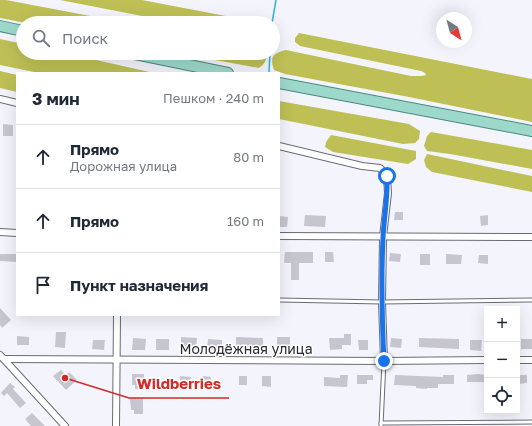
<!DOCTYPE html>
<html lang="ru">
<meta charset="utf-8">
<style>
body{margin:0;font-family:"Golos Text",sans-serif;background:#f2f2f3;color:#1f2937}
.controls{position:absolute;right:12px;bottom:12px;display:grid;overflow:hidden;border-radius:0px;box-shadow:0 4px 16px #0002}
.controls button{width:36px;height:36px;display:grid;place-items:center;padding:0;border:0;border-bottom:1px solid #e0e1e3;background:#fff;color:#1f2937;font:20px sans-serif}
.compass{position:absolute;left:436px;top:12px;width:36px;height:36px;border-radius:50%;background:#fff;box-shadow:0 4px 16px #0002;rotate:144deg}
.stop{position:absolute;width:12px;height:12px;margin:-9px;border:3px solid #1a73e8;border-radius:50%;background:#fff}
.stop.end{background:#1a73e8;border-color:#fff;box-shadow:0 1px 4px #0008}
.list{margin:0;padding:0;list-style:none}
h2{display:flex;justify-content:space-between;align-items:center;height:52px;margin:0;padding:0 16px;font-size:17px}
h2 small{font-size:13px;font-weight:400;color:#747a83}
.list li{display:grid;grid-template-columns:26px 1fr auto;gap:12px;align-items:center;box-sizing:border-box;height:64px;padding:0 16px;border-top:1px solid #e0e1e3}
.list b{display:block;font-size:15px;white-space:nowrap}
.list p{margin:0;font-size:13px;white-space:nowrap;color:#747a83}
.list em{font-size:13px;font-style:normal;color:#747a83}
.icon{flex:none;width:22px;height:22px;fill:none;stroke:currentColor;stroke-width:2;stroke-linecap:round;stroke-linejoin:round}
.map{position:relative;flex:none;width:532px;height:426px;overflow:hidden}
.search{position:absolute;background:#fff;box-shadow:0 4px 16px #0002;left:16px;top:16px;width:264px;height:44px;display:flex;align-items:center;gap:10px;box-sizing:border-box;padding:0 14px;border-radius:22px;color:#747a83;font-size:15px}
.panel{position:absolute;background:#fff;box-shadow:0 4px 16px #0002;left:16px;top:72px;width:264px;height:244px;border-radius:0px}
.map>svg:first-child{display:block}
</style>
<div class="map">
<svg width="532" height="426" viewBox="0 0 532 426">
<rect width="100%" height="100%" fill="#f4f4fd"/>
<!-- forest -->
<g fill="#bec055">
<polygon points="0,0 6,0 127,23 26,23 0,18"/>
<polygon points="60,0 142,0 231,17 246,18 254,23 178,23"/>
<path d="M299 33 532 79V122L409 97 285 74 274 70C269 56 274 53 286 50L411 76H422L426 75 425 73 421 71 300 46 295 42V38Z"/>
<polygon points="0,39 23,44 23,53 65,53 154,73 39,73 0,65"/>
<path d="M177 53H266C268 59 264 64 259 68Z"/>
<polygon points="0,71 17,75 17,92 0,88"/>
<polygon points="279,101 409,124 420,131 419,139 415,143 403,144 279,119"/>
<polygon points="431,132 532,150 532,169 450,154 427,151 424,146 427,136"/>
<polygon points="331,135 416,151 416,159 408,164 333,152 325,147 326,142"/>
<polygon points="427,154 532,176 532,192 432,172 426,167 424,160"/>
</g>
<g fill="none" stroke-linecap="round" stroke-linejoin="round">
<!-- stream -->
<g stroke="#2eb3e4" stroke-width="1.5">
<polyline points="272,23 276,0"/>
<polyline points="269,72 270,53"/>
</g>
</g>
<!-- building -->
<g fill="#c7c5d0">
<polygon points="3,124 13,125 13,136 3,136"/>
<polygon points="395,212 403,212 403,220 394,220"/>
<polygon points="305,215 326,216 325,227 304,226"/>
<polygon points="488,215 488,225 481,226 480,216"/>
<polygon points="279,216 288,217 287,227 279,227"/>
<polygon points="285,252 313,252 313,263 299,263 299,280 291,280 291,263 284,263"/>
<polygon points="325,252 333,252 334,262 325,262"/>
<polygon points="390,253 401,254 400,262 389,261"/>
<polygon points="0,254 17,254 17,262 0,261"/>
<rect x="420" y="254" width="10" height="11"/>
<polygon points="446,254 462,255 461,264 446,264"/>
<polygon points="479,255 488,255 488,264 478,263"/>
<polygon points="0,308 11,320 2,328 0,325"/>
<polygon points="56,332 66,332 65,348 55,347"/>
<polygon points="344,334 351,334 351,345 342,345 342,349 330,350 329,338 344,338"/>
<polygon points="17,336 29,337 29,345 17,345"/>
<polygon points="181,337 197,338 196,350 188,349 188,347 181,347"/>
<polygon points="236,337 263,338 263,350 236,349"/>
<polygon points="277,337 290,337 290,349 277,348"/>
<polygon points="133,338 146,339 145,350 132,350"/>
<polygon points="391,338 402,339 401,348 390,347"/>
<polygon points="419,338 459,339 459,349 419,347"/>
<rect x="156" y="339" width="13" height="11"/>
<polygon points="208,339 222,340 222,350 207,349"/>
<rect x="521" y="339" width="11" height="10"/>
<polygon points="93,340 105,340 104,350 92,349"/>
<polygon points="358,340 368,340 368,350 359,350"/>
<polygon points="470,340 482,340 481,351 470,350"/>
<polygon points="61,370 66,375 69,372 77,380 66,390 53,376"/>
<polygon points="132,374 144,374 144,389 135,389 135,385 132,385"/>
<polygon points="478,374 487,375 487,382 467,382 467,375"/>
<polygon points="340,375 348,375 347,387 324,386 324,377 340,378"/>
<polygon points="357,375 373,375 373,380 367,380 367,384 357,384"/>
<polygon points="395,375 443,377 443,375 454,375 454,384 438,384 438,388 427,388 427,389 416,388 416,386 394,385"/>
<polygon points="517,375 527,375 527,383 517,384"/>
<polygon points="180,376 191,377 190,386 180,386"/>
<polygon points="203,376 211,377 210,386 202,385"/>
<rect x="239" y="376" width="8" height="9"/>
<polygon points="262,376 271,376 271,387 262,386"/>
<polygon points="10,383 15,387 13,389 26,403 20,408 7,393 4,396 1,393"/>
<polygon points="130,398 143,398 143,414 134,414 134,410 131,410"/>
<polygon points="32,413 45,426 31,426 25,419"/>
</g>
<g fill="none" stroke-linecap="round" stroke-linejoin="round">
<defs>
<g id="service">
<polyline points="279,300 382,302 532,300"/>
<polyline points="381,423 532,422"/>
<polyline points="381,426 384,361"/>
</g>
<g id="minor">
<polyline points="0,99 17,103"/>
<polyline points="279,146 362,166 380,168 387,176 388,193 383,237 382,302 384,361"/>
<polyline points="0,232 17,233"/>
<polyline points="279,236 532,237"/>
<polyline points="0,355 65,426"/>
<polyline points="4,359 384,361 487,360"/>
<polyline points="517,360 532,360"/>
<polyline points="116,426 117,315"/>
</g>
<g id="primary">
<polyline points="0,26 23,31"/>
<polyline points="130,53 228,73"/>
<polyline points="279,83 532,131"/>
</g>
</defs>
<!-- service casing -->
<use href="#service" stroke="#6b6b75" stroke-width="5"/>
<!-- minor casing -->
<use href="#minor" stroke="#6b6b75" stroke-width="8"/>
<!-- primary casing -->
<use href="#primary" stroke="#4a8a7e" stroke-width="12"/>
<!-- service -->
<use href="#service" stroke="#fff" stroke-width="3"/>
<!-- minor -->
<use href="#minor" stroke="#fff" stroke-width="6"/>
<!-- primary -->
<use href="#primary" stroke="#9dd9cb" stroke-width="10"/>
</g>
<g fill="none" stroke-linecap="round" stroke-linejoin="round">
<!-- route -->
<path stroke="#1a73e8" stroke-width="5" d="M384 361C382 320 381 279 383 238 384 217 388 197 387 176"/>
</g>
<g text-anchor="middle" stroke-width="3" stroke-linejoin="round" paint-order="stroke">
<!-- street labels -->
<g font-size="14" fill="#2a292e" stroke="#fff">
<text x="246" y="354">Молодёжная улица</text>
</g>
</g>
<!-- callouts -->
<path fill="none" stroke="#d62828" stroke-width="1.5" d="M65 378L129 398H229"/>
<circle fill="#d62828" stroke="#fff" stroke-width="1.5" cx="65" cy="378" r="4"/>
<g font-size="15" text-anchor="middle" font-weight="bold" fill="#d62828" stroke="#fff" stroke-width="3" stroke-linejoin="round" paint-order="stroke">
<text x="179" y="389">Wildberries</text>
</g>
</svg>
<div class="controls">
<button>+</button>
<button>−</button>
<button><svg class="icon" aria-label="locate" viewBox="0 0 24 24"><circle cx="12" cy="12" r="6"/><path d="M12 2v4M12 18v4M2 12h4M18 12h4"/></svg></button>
</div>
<svg class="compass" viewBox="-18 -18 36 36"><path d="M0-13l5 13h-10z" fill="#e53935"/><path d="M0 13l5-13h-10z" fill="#747a83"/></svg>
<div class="stop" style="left:387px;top:176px"></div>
<div class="stop end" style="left:384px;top:361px"></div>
<div class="search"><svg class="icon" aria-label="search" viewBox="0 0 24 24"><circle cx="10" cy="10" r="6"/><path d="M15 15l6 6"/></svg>Поиск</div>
<section class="panel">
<h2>3 мин<small>Пешком · 240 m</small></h2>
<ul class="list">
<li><svg class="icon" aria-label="ahead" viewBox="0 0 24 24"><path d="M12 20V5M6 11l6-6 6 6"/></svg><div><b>Прямо</b><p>Дорожная улица</p></div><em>80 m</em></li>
<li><svg class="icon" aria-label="ahead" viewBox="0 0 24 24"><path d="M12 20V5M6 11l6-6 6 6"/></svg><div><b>Прямо</b></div><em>160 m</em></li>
<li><svg class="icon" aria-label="arrive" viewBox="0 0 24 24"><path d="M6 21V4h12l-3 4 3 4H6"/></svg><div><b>Пункт назначения</b></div></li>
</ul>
</section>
</div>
